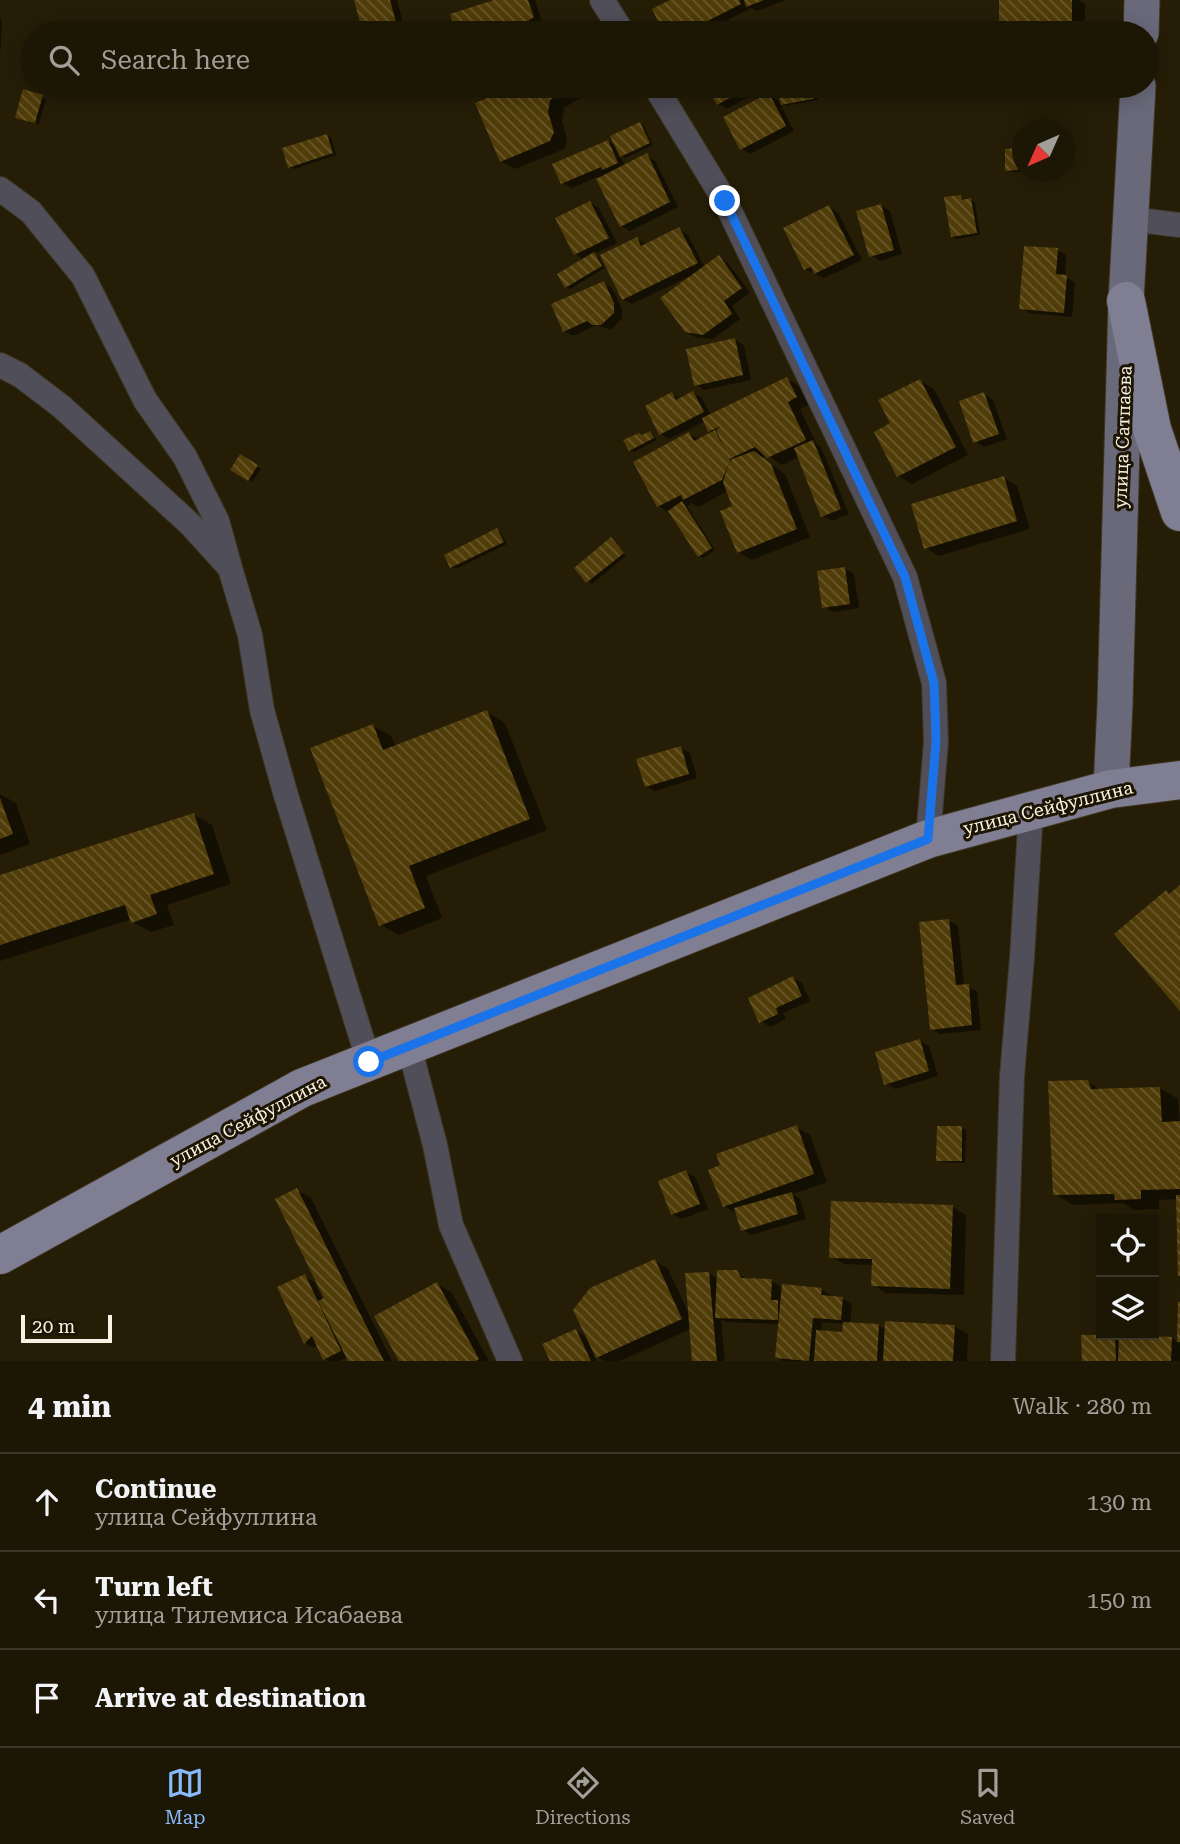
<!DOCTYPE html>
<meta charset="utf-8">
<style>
body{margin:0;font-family:"Roboto Serif",serif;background:#292313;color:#f1f3f6}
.controls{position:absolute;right:21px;bottom:21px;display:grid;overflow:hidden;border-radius:0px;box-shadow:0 4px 18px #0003}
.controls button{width:63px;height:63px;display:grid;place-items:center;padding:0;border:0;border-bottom:2px solid #3a3527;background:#1c1605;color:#f1f3f6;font:35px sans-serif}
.compass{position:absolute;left:1012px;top:119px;width:63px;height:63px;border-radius:50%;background:#1c1605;box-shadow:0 4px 18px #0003;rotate:225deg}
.scale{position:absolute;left:21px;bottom:18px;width:91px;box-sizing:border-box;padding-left:7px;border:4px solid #f8f2e5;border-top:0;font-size:19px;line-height:24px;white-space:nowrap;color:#f8f2e5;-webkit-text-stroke:5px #1d1401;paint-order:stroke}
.stop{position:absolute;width:21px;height:21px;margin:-16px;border:5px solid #1a73e8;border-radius:50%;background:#fff}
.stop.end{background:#1a73e8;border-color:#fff;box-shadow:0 2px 7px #0008}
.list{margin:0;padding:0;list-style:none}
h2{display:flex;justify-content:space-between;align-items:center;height:91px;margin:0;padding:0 28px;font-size:30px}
h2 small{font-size:23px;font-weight:400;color:#a09f9a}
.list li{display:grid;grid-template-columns:46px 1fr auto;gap:21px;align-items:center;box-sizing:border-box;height:98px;padding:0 28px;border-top:2px solid #3a3527}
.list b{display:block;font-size:26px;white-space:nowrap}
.list p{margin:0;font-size:23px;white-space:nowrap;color:#a09f9a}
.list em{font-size:23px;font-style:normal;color:#a09f9a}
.icon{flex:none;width:38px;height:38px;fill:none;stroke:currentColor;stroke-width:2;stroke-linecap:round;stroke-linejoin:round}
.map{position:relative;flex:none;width:1180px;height:1361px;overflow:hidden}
.search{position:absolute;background:#1c1605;box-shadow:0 4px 18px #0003;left:21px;right:21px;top:21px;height:77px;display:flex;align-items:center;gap:18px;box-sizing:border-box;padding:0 24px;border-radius:38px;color:#a09f9a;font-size:26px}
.sheet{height:385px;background:#1c1605}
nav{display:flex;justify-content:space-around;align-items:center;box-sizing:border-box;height:98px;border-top:2px solid #3a3527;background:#1c1605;font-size:19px;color:#a09f9a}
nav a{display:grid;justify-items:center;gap:4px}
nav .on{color:#88bafc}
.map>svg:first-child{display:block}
</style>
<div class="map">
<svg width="1180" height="1361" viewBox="0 0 1180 1361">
<defs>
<pattern id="building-back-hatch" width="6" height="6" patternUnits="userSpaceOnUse" patternTransform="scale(1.75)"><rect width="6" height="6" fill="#503c08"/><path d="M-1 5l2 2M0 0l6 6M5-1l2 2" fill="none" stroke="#6a592c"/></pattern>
</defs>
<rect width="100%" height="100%" fill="#261d07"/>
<!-- shadow -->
<g fill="#0007" fill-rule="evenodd">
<polygon points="356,0 397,0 405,31 395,33 365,33"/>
<polygon points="500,0 535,0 542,22 534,28 533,33 457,33 452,15"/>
<polygon points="673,0 786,0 757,11 751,8 702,33 666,33 654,10"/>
<polygon points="1001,0 1078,0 1085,4 1085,33 1001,33"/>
<polygon points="0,19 2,20 0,58"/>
<polygon points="521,86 591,86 591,91 564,108 562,121 567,140 564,149 515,169 501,161 477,104"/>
<polygon points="708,86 768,86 727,109 718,104"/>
<polygon points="779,86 833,86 834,93 821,95 817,100 786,106 782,104"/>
<polygon points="769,95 778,100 794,131 750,154 741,148"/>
<polygon points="42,97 46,99 39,124 21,119"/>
<polygon points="640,124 644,126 653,145 625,158 620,155 625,166 646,155 655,161 678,207 630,231 621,226 597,177 572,188 563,183 608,141 617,147"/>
<polygon points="327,136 331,138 336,155 294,169 290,167"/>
<polygon points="1017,150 1021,152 1022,172 1011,172 1007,170"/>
<polygon points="961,197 965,201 971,200 975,202 980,235 956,239 953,236"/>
<polygon points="590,203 599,208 617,243 594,254 598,257 605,268 570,289 566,287 585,260 575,254"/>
<polygon points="881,206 890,211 902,254 880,261 871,255"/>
<polygon points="829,207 838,213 862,260 824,278 805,269"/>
<polygon points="679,229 688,235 705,268 719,257 728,263 750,293 732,306 740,319 713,339 695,337 686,331 688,277 632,304 623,299 637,239 646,244"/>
<polygon points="1057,250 1066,255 1065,277 1075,282 1072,317 1030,313 1021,308"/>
<polygon points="603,283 612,288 622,309 622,318 611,330 596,325 573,336 564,331"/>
<polygon points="735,340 744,345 751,380 704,390 695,384"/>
<path d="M787 379 801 387 809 405 800 409 817 445 821 447 849 514 832 521 823 516 799 457 782 465 767 455 762 458 785 474 810 537 752 560 738 552 735 507 728 491 698 507 692 503 687 506 715 550 703 558 699 556 672 514 658 506 689 434 700 440 713 433 710 431 705 421 669 439 660 433 672 394 680 399 693 393 702 398 711 415ZM735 454 731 466 727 459Z"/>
<polygon points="920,381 934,389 968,455 912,484 899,476 876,432 893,424"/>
<polygon points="984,394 993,400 1007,439 984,447 975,441"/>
<polygon points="650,433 657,440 634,452 630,450 643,437"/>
<polygon points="241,457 261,469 252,482 233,470"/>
<polygon points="1004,478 1017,486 1030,529 939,556 926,548"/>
<polygon points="497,530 501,533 507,544 456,569 452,567"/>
<polygon points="611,539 626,556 592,584 576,568"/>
<polygon points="845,569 854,574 859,608 833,612 824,607"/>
<polygon points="487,712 505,723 547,830 426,876 442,918 399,935 380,924 373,726 391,736 396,747"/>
<polygon points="681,748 690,753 697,778 655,791 646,786"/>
<polygon points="0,794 16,803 30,844 0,855"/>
<polygon points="194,815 212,825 231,884 167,905 174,925 151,932 133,922 132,919 0,961 0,877"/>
<polygon points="949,921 958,926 964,986 977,991 981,1030 940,1034 931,1029"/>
<polygon points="793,978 802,983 810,1001 783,1013 786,1019 770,1027 761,1021"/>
<polygon points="920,1041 929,1046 938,1076 895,1089 886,1083"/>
<polygon points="1088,1082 1103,1091 1160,1088 1178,1099 1180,1123 1180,1288 1178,1199 1159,1200 1159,1209 1134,1210 1123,1203 1073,1205 1055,1194"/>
<polygon points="796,1127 810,1135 827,1182 793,1194 800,1199 806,1219 751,1235 742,1229 738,1214 724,1206"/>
<polygon points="962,1128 966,1130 965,1163 941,1162 937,1160"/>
<polygon points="686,1172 695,1177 708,1209 682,1219 673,1214"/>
<polygon points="297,1190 311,1198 392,1361 350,1361 348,1357 339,1361 329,1361 324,1358 318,1344 314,1348 305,1343 279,1288 305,1276 314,1282 323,1300 326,1299"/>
<polygon points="952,1207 966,1215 964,1295 886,1293 873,1285 873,1265 845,1264 831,1257"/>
<path d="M655 1261 668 1269 690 1316 708 1273 718 1279 737 1272 747 1280 772 1281 783 1288 821 1289 830 1295V1297L843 1299 852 1304 850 1324 879 1326 886 1330 954 1326 968 1334 967 1361H783L776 1357 779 1324 726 1322 721 1319 725 1361H694L691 1329 620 1361H604L594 1355 597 1361H552L545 1345 576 1330 588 1338ZM822 1322 844 1324V1333L821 1332Z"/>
<polygon points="437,1284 451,1292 489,1361 401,1361 377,1316"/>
<polygon points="1180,1299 1180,1361 1083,1361 1083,1337 1115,1336 1121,1340 1171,1338 1179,1343"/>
</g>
<!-- building -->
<g fill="url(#building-back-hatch)">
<polygon points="354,0 390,0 397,26 363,33"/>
<polygon points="494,0 528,0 534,17 525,23 524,33 456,33 450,14"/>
<polygon points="670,0 739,0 741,4 684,33 664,33 652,9"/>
<polygon points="744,0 764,0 746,7"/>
<rect x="999" y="0" width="73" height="33"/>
<polygon points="517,86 574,86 550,100 548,112 554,132 550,141 500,162 475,103"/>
<polygon points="706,86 751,86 717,105"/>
<polygon points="777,86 830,86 831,91 817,94 813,99 781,105"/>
<polygon points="23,89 43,95 35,123 15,118"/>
<polygon points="769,93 786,126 740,150 723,117"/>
<polygon points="640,122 650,143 620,157 610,136"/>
<polygon points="327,134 333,153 288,168 282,148"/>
<polygon points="608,140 618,163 602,170 601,167 561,184 552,164"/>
<polygon points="1018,148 1018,170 1005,171 1005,149"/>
<polygon points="647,153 670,202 620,227 596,179"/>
<polygon points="961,195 962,200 971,198 977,233 951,237 944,197"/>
<polygon points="590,201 609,238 574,255 555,218"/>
<polygon points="881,204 894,250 869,257 856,211"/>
<polygon points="829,205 854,255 814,274 811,267 804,270 783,228"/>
<polygon points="679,227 698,263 622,300 600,255 637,237 641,246"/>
<polygon points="1024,246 1058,248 1056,274 1067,275 1064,313 1019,309"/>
<polygon points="594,252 602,266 565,288 557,274"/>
<polygon points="719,255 742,288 724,301 732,314 703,335 685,332 660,298"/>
<polygon points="604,281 614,303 614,313 601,325 592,325 587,321 563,332 551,304"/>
<polygon points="735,338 743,375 694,386 686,349"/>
<polygon points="787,377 797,397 788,402 806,440 767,458 755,447 729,459 731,462 732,459 754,451 771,464 797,529 737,553 720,511 732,506 723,482 729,463 722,480 683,500 681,495 657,507 633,462 689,432 694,441 715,430 726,452 716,430 721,426 708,432 702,418"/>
<polygon points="920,379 956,447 897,477 874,432 890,423 878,400"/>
<polygon points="693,391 704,412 659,435 645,406 672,392 676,400"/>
<polygon points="984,392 999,434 973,443 959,401"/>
<polygon points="650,431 654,438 629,451 623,440 639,433 642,435"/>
<polygon points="813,440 841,509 821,517 794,448"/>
<polygon points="240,454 258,465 248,481 230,470"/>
<polygon points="1004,476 1017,521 924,549 911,504"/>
<polygon points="682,501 712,548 698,557 668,511"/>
<polygon points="497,528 504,542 450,568 444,555"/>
<polygon points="611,537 624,553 586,583 574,568"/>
<polygon points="845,567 850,604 822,608 817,571"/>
<polygon points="487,710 530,819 409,866 425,908 379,926 310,748 373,724 383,750"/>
<polygon points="681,746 689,774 645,787 636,759"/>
<polygon points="0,798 13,834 0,839"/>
<polygon points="194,813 214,874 150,895 157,914 131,923 125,905 0,945 0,875"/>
<polygon points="1180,885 1180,1011 1114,934 1166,890 1169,894"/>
<polygon points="949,919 956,985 969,984 972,1025 930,1030 919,922"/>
<polygon points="793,976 802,996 776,1008 778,1014 759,1023 748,998"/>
<polygon points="920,1039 929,1071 884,1085 875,1052"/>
<polygon points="1088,1080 1091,1089 1160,1087 1162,1122 1180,1121 1180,1189 1141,1190 1141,1199 1115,1200 1114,1194 1053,1195 1048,1081"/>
<polygon points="797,1125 814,1174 723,1207 708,1170 720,1165 716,1154"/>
<polygon points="937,1126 962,1126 962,1161 936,1161"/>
<polygon points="686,1170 700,1204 671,1215 658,1181"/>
<polygon points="297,1188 384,1361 348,1361 318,1301 324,1298 275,1199"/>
<polygon points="792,1192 798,1214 741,1231 734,1208"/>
<polygon points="1176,1195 1180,1195 1180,1276 1178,1276"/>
<polygon points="831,1201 953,1205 950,1289 871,1286 872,1259 829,1258"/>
<polygon points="655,1259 682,1319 596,1358 573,1310 590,1288"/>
<polygon points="717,1270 737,1270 741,1278 772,1279 771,1300 778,1300 778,1320 715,1318"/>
<polygon points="709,1272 717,1361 692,1361 685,1273"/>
<polygon points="305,1274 341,1351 323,1360 312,1336 304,1344 277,1287"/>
<polygon points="437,1282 479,1359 476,1361 399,1361 374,1316"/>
<polygon points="782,1284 822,1288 821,1295 843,1297 841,1320 813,1318 809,1361 775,1358"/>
<polygon points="1178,1302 1180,1302 1180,1342 1177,1342"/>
<polygon points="885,1321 955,1325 953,1361 883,1361"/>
<polygon points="843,1322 879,1324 877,1361 814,1361 816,1330 842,1332"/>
<polygon points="576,1329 591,1361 550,1361 542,1344"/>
<polygon points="1081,1335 1115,1335 1116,1361 1082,1361"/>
<polygon points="1119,1335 1172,1337 1171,1361 1118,1361"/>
</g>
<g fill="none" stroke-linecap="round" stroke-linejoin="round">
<defs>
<g id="street">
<polyline points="602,0 623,33"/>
<polyline points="655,86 725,201 905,577 934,683 936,742 928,839"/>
<polyline points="0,189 31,212 83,276 145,400 185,457 217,521 229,564"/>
<polyline points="1130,219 1180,225"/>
<polyline points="0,365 20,375 62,407 191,525 230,568 250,635 262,710 285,792 369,1062"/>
<polyline points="409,1046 435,1145 451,1225 510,1361"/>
<polyline points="1003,1361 1012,1076 1022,958 1031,810"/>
</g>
<g id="secondary">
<polyline points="1141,33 1142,0"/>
<polyline points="1111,789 1115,704 1126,301 1138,86"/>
</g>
<g id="primary">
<polyline points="1126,301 1152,429 1180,512"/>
<polyline points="0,1255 302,1088 928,839 1111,789 1180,780"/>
</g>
</defs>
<!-- street casing -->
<use href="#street" stroke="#3f3722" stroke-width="26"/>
<!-- secondary casing -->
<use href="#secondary" stroke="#3f3722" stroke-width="37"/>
<!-- primary casing -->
<use href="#primary" stroke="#3f3722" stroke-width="40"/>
<!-- street -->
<use href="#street" stroke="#4f4e59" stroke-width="24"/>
<!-- secondary -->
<use href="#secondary" stroke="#6a697a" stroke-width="35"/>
<!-- primary -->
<use href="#primary" stroke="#7f7e93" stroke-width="38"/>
</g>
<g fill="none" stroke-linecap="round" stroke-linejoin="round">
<!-- route -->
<polyline stroke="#1a73e8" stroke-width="9" points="369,1062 928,839 936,741 934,683 905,577 725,201"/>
</g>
<g text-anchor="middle" stroke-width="6" stroke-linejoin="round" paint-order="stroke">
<!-- street labels -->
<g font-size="18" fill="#f8f2e5" stroke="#1d1401">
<text transform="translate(1123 437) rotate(-88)" y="6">улица Сатпаева</text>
<text transform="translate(1048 808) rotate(-14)" y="6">улица Сейфуллина</text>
<text transform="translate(248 1121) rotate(-28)" y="6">улица Сейфуллина</text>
</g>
</g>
</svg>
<div class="controls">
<button><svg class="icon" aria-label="locate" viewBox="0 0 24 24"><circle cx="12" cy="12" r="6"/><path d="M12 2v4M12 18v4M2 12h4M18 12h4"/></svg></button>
<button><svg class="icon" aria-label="layers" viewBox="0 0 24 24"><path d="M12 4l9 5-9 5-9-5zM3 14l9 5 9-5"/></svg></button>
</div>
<svg class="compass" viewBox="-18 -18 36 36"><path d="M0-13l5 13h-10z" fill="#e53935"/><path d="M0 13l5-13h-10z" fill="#a09f9a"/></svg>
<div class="scale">20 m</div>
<div class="stop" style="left:369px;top:1062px"></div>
<div class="stop end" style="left:725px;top:201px"></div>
<div class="search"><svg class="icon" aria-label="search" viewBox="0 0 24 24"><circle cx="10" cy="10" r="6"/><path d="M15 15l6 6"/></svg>Search here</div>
</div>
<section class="sheet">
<h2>4 min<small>Walk · 280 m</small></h2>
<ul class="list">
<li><svg class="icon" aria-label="ahead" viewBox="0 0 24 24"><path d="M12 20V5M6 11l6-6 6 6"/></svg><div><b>Continue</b><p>улица Сейфуллина</p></div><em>130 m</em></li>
<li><svg class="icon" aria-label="left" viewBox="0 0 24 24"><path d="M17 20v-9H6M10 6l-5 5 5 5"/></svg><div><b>Turn left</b><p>улица Тилемиса Исабаева</p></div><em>150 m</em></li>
<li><svg class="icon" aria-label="arrive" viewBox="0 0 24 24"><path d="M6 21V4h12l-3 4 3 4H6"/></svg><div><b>Arrive at destination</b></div></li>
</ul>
</section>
<nav>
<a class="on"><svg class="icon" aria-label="map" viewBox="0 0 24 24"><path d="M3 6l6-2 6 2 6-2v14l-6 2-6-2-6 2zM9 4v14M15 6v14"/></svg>Map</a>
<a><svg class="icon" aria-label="directions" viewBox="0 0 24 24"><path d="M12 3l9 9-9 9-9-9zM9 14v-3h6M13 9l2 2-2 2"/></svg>Directions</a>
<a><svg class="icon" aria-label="saved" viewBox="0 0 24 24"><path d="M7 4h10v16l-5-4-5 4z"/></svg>Saved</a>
</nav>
